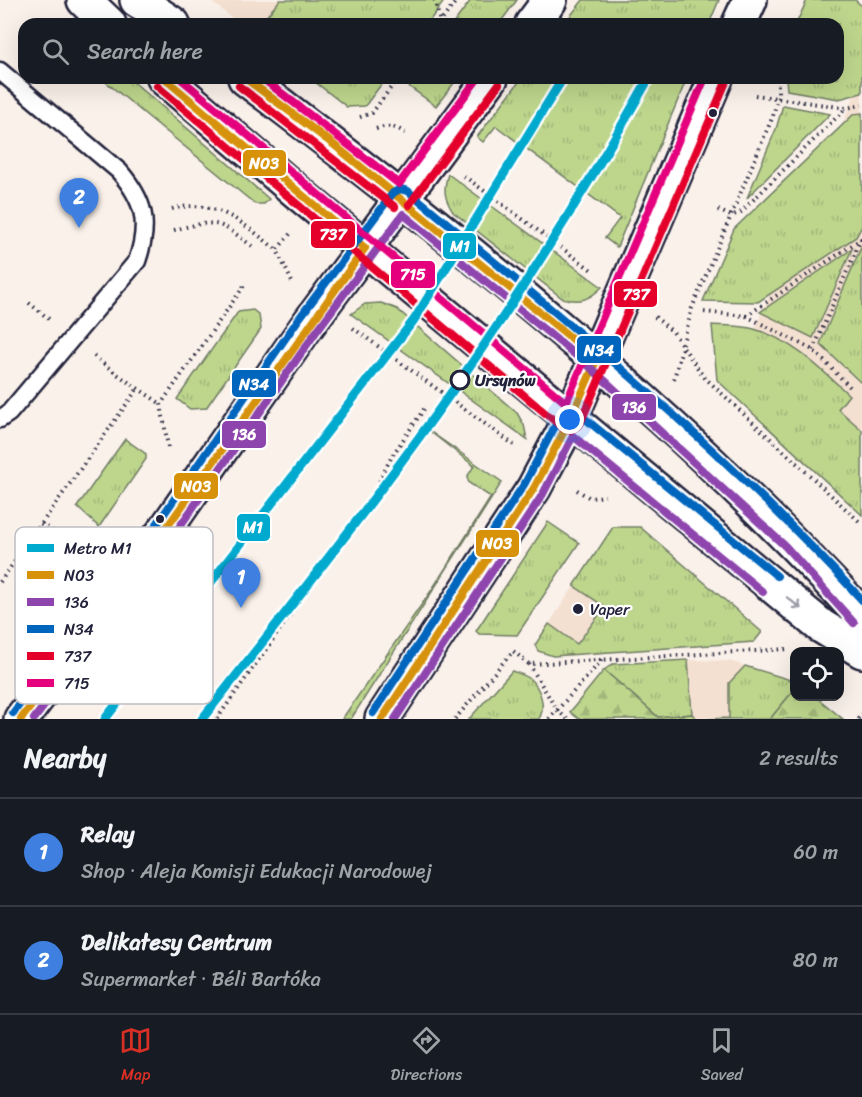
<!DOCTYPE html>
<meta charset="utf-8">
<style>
body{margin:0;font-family:Sriracha,sans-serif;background:#242831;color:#f1f3f6}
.controls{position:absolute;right:18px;bottom:18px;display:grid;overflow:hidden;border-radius:12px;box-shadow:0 6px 24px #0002}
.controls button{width:54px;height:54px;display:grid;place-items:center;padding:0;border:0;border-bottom:2px solid #363941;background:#171b24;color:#f1f3f6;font:30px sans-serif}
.you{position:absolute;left:570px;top:420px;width:21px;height:21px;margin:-15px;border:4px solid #fff;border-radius:50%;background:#1a73e8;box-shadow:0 0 0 9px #1a73e833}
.badge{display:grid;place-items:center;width:39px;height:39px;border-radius:50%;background:#d93025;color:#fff;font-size:20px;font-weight:700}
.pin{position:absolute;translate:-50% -50px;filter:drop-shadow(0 2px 3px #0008)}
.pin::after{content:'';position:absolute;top:32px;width:21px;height:18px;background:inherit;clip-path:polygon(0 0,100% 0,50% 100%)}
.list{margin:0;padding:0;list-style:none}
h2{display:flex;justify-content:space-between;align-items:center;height:78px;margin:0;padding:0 24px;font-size:26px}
h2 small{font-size:20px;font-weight:400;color:#9ea1a6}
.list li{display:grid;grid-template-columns:39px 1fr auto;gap:18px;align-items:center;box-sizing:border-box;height:108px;padding:0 24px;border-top:2px solid #363941}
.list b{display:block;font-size:22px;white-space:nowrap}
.list p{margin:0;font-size:20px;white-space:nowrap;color:#9ea1a6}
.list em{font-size:20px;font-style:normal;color:#9ea1a6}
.icon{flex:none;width:33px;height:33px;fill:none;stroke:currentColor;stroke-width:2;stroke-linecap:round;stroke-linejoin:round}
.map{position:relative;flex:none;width:862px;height:719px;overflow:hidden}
.search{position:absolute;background:#171b24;box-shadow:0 6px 24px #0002;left:18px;right:18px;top:18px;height:66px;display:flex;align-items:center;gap:15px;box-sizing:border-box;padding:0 21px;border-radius:18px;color:#9ea1a6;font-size:22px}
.sheet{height:294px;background:#171b24}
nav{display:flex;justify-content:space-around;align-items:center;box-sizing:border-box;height:84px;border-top:2px solid #363941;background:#171b24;font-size:16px;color:#9ea1a6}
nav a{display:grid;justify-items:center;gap:3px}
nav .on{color:#d93025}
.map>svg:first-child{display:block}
</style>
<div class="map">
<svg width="862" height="719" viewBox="0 0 862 719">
<defs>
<pattern id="grass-tufts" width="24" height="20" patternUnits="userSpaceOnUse" patternTransform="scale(1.5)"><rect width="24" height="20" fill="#bdd68c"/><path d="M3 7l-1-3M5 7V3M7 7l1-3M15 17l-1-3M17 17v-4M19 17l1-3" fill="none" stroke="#a2b77a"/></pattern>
<pattern id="forest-firs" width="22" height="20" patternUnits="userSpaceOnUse" patternTransform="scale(1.5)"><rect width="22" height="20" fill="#bdd68c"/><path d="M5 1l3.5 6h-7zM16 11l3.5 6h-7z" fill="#a2b77a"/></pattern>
</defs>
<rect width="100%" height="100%" fill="#faf1ea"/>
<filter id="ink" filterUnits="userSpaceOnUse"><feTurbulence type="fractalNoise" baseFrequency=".0167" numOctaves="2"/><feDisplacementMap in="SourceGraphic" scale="12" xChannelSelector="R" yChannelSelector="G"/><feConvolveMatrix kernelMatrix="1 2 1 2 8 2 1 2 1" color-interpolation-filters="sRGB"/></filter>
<g filter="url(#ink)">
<!-- built -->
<g fill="#f4e0d1">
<polygon points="209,0 280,0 260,24 240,24"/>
<polygon points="862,78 862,497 733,380"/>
<polygon points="574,586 605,607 577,644 549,624"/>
<polygon points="688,660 729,661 745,666 729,683 729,718 697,719 692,714"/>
</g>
<!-- grass -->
<g fill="url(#grass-tufts)" stroke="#707c64" stroke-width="1.5">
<polygon points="280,0 445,0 427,24 260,24"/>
<polygon points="471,0 517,0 499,24 453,24"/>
<polygon points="583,0 719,0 709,24 564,24"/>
<polygon points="807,0 855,0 862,6 862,93 839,99 787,90 786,78 838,78 838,24 796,24"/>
<polygon points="101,78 129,78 269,199 264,204 255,204"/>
<polygon points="310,78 386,78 365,106 347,107"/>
<polygon points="413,78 458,78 436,106 407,85"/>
<polygon points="522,78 687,78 617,247 605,238 620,218 496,126 483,142 477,137"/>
<polygon points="783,105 830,114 747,198 776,129"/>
<polygon points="862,113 862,226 856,237 758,302 703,301 734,229 854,114"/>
<path d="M448 174 602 287C589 300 580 303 562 298L453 212C444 198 443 190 448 174Z"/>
<polygon points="862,245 862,380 860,382 820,344"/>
<polygon points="852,249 813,338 760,312"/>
<polygon points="381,303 397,309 517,413 524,425 527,439 351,314 365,304"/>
<polygon points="253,310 259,315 261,329 206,408 190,409 177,399 238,312"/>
<path d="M712 325C725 326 741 325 754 329 792 340 820 368 849 395L838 409 862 430V515L717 380Z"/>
<polygon points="428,430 502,482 351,719 342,719 431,591 491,497 469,483 467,477 474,466"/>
<polygon points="125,439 146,454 146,459 99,527 77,507"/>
<polygon points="548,522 579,543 517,635 479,634 476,631"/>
<polygon points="613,527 640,527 762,632 754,642 553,656 538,651 535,645 549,624 577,644 605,607 574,586"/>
<polygon points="688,660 692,714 658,717 604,670 613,664"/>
<polygon points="745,666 794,681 794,690 770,719 708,719 729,718 729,683"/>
<path d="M512 671C517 673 526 675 530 679 541 689 546 706 539 719H469Z"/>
</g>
<!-- forest -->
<g fill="url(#forest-firs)" stroke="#707c64" stroke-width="1.5">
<polygon points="604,670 658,717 692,714 697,719 579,719 570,712"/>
<polygon points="794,690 794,696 816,697 843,719 770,719"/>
</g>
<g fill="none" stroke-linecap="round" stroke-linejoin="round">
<defs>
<path id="service" d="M0 71 119 171C145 201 150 224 137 261L9 413 0 419"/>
<g id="tertiary">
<polyline points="84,0 109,24"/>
<polyline points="137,0 173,24"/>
<polyline points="164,78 296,191 821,626 862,651"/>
<path d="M245 78C462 242 678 415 862 616"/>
</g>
<g id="secondary">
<polyline points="532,24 550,0"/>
<polyline points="739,24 750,0"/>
<polyline points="21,719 165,530 307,326 491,78"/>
<polyline points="382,719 534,488 570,420 716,78"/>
</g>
</defs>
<!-- service casing -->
<use href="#service" stroke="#22223b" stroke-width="21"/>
<!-- tertiary casing -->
<use href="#tertiary" stroke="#22223b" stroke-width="38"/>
<!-- secondary casing -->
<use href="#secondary" stroke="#22223b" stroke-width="38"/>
<!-- path -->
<g stroke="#22223b" stroke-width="4" stroke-dasharray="1.5 4.5" stroke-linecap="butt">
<polyline points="435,0 440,23"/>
<polyline points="439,24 457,0"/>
<polyline points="755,95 846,108 862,105"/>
<polyline points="360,117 372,113 398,78"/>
<path d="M376 129C388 125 395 126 405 133"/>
<polyline points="464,176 593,271"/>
<path d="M172 209C216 197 245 225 277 250"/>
<polyline points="718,210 731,216 741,212 846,108"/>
<path d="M174 230C217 219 217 220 252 246"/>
<polyline points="290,234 277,250 292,282"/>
<polyline points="29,303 49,319"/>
<polyline points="704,312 746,316 813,350 853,390"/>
<polyline points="746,316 861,239 813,350"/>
<polyline points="655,317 673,332 703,376 862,524"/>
<polyline points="353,328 514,445"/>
<path d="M94 356C115 374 138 388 161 404"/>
<polyline points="674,379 692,308 773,116 778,97 778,78"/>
<polyline points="168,447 161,404 246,283"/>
<polyline points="577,490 590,498 605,496"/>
<polyline points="41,524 82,549"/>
<polyline points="0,582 138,388"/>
<polyline points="529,664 557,710 567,719"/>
<polyline points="217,719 367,506 392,456 424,409"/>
<polyline points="455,719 513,651 529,664 789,649"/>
<polyline points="549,719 603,659"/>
<polyline points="858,719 862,714"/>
</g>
<!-- service -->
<use href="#service" stroke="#fff" stroke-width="16"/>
<!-- tertiary -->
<use href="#tertiary" stroke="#fff" stroke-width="33"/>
<!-- secondary -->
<use href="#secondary" stroke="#fff" stroke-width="33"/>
<defs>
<g id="bus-1">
<polyline points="164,78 365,248"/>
<polyline points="245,78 333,144 597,359"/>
<polyline points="21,719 165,530 365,248"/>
<polyline points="382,719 534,488 570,420 597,359"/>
</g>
<g id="bus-2">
<polyline points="34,719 173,536 316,332 403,214 590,367 785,546 854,623"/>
<polyline points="395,719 543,494 573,436 763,592"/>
</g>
<g id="bus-3">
<path d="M13 713 157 524 298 320 393 193 400 189 408 191C566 320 724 449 862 600"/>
<polyline points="373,713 525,483 561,415 567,410 577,412 777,576"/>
</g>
<g id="bus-4">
<polyline points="157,86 563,428 570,430 580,424 726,82"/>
<polyline points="239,86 395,207"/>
<polyline points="409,205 499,84"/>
</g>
<g id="bus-5">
<polyline points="180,78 566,403 705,78"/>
<polyline points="262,78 399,184 478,78"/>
</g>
</defs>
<!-- bus-1 casing -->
<use href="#bus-1" stroke="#fff" stroke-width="12"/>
<!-- bus-2 casing -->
<use href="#bus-2" stroke="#fff" stroke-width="12"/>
<!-- bus-3 casing -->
<use href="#bus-3" stroke="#fff" stroke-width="12"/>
<!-- bus-4 casing -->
<use href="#bus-4" stroke="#fff" stroke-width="12"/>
<!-- bus-5 casing -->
<use href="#bus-5" stroke="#fff" stroke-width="12"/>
<!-- bus-1 -->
<use href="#bus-1" stroke="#d79209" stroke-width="8"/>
<!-- bus-2 -->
<use href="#bus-2" stroke="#8e44ad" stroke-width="8"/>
<!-- bus-3 -->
<use href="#bus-3" stroke="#0065bd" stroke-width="8"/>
<!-- bus-4 -->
<use href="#bus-4" stroke="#e4002b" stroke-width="8"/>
<!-- bus-5 -->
<use href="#bus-5" stroke="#e5007d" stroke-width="8"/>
<defs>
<g id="metro-1">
<polyline points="105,719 414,320 563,78"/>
<path d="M202 719C303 591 406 462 497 326 551 245 601 163 649 78"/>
</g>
</defs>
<!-- metro-1 casing -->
<use href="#metro-1" stroke="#fff" stroke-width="14"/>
<!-- metro-1 -->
<use href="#metro-1" stroke="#00a9ce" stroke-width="9"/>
</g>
<!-- one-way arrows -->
<defs><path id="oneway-shaft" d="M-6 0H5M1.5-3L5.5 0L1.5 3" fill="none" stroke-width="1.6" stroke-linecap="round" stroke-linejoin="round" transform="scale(1.5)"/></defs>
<use stroke="#9c9ca7" href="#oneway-shaft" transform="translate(794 603) rotate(39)"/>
</g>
<!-- markers -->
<g fill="#22223b" stroke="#fff" stroke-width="2">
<circle cx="713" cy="113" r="5"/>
<circle cx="160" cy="519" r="5"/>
<circle cx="578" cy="609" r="6"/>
</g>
<circle fill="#fff" stroke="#22223b" stroke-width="3" cx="460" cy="380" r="9"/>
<g text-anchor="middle" stroke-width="4.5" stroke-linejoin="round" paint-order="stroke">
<!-- stop labels -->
<g font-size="16" font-weight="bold" fill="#22223b" stroke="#fff" text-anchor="start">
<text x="475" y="386">Ursynów</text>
</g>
<!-- poi labels -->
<g font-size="16" fill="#22223b" stroke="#fff" text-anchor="start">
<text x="590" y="615">Vaper</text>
</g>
</g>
<!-- legend -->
<rect x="15" y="527" width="198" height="177" rx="9" fill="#fff" stroke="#bdbdc4" stroke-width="1.5"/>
<rect x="27" y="544" width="27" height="8" fill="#00a9ce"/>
<rect x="27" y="571" width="27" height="8" fill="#d79209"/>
<rect x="27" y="598" width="27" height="8" fill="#8e44ad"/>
<rect x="27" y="625" width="27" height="8" fill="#0065bd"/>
<rect x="27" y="652" width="27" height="8" fill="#e4002b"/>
<rect x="27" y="679" width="27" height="8" fill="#e5007d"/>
<g font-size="16" fill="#22223b">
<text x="64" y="554">Metro M1</text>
<text x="64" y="581">N03</text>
<text x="64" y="608">136</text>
<text x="64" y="635">N34</text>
<text x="64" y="662">737</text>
<text x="64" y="689">715</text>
</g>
<g stroke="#fff" stroke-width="2">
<rect x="242" y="149" width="45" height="28" rx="6" fill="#d79209"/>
<rect x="310" y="220" width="46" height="29" rx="6" fill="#e4002b"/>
<rect x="442" y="232" width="35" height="28" rx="6" fill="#00a9ce"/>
<rect x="390" y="260" width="46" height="29" rx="6" fill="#e5007d"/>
<rect x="613" y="280" width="45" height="28" rx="6" fill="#e4002b"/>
<rect x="576" y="335" width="46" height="29" rx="6" fill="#0065bd"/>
<rect x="231" y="369" width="46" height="29" rx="6" fill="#0065bd"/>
<rect x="611" y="393" width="46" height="28" rx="6" fill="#8e44ad"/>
<rect x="221" y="420" width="46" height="29" rx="6" fill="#8e44ad"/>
<rect x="173" y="472" width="46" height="28" rx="6" fill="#d79209"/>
<rect x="236" y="513" width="35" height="29" rx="6" fill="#00a9ce"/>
<rect x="475" y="529" width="45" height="29" rx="6" fill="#d79209"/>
</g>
<g font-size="16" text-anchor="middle" font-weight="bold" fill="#fff">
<text x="264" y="169">N03</text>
<text x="333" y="240">737</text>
<text x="460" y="252">M1</text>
<text x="413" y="280">715</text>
<text x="636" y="300">737</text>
<text x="599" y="356">N34</text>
<text x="254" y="390">N34</text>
<text x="634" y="413">136</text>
<text x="244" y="440">136</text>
<text x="196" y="492">N03</text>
<text x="253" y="533">M1</text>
<text x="497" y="549">N03</text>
</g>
</svg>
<div class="controls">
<button><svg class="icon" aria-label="locate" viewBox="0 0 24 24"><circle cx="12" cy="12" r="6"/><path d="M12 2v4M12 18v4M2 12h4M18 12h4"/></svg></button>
</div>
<div class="you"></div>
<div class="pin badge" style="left:241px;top:608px;background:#3f7fe0">1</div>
<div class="pin badge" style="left:79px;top:228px;background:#3f7fe0">2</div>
<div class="search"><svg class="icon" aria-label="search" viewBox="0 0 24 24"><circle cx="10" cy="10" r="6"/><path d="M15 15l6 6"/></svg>Search here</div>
</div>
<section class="sheet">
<h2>Nearby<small>2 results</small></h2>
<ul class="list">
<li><span class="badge" style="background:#3f7fe0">1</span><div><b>Relay</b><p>Shop · Aleja Komisji Edukacji Narodowej</p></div><em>60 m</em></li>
<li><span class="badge" style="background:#3f7fe0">2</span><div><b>Delikatesy Centrum</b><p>Supermarket · Béli Bartóka</p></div><em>80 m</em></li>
</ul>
</section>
<nav>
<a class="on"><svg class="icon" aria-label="map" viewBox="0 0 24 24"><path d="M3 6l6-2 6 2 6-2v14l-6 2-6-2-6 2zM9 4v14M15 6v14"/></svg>Map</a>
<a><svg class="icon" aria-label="directions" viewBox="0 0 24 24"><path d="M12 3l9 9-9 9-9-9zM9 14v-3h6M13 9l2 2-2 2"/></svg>Directions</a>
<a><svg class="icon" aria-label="saved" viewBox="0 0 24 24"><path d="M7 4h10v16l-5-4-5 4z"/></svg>Saved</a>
</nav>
